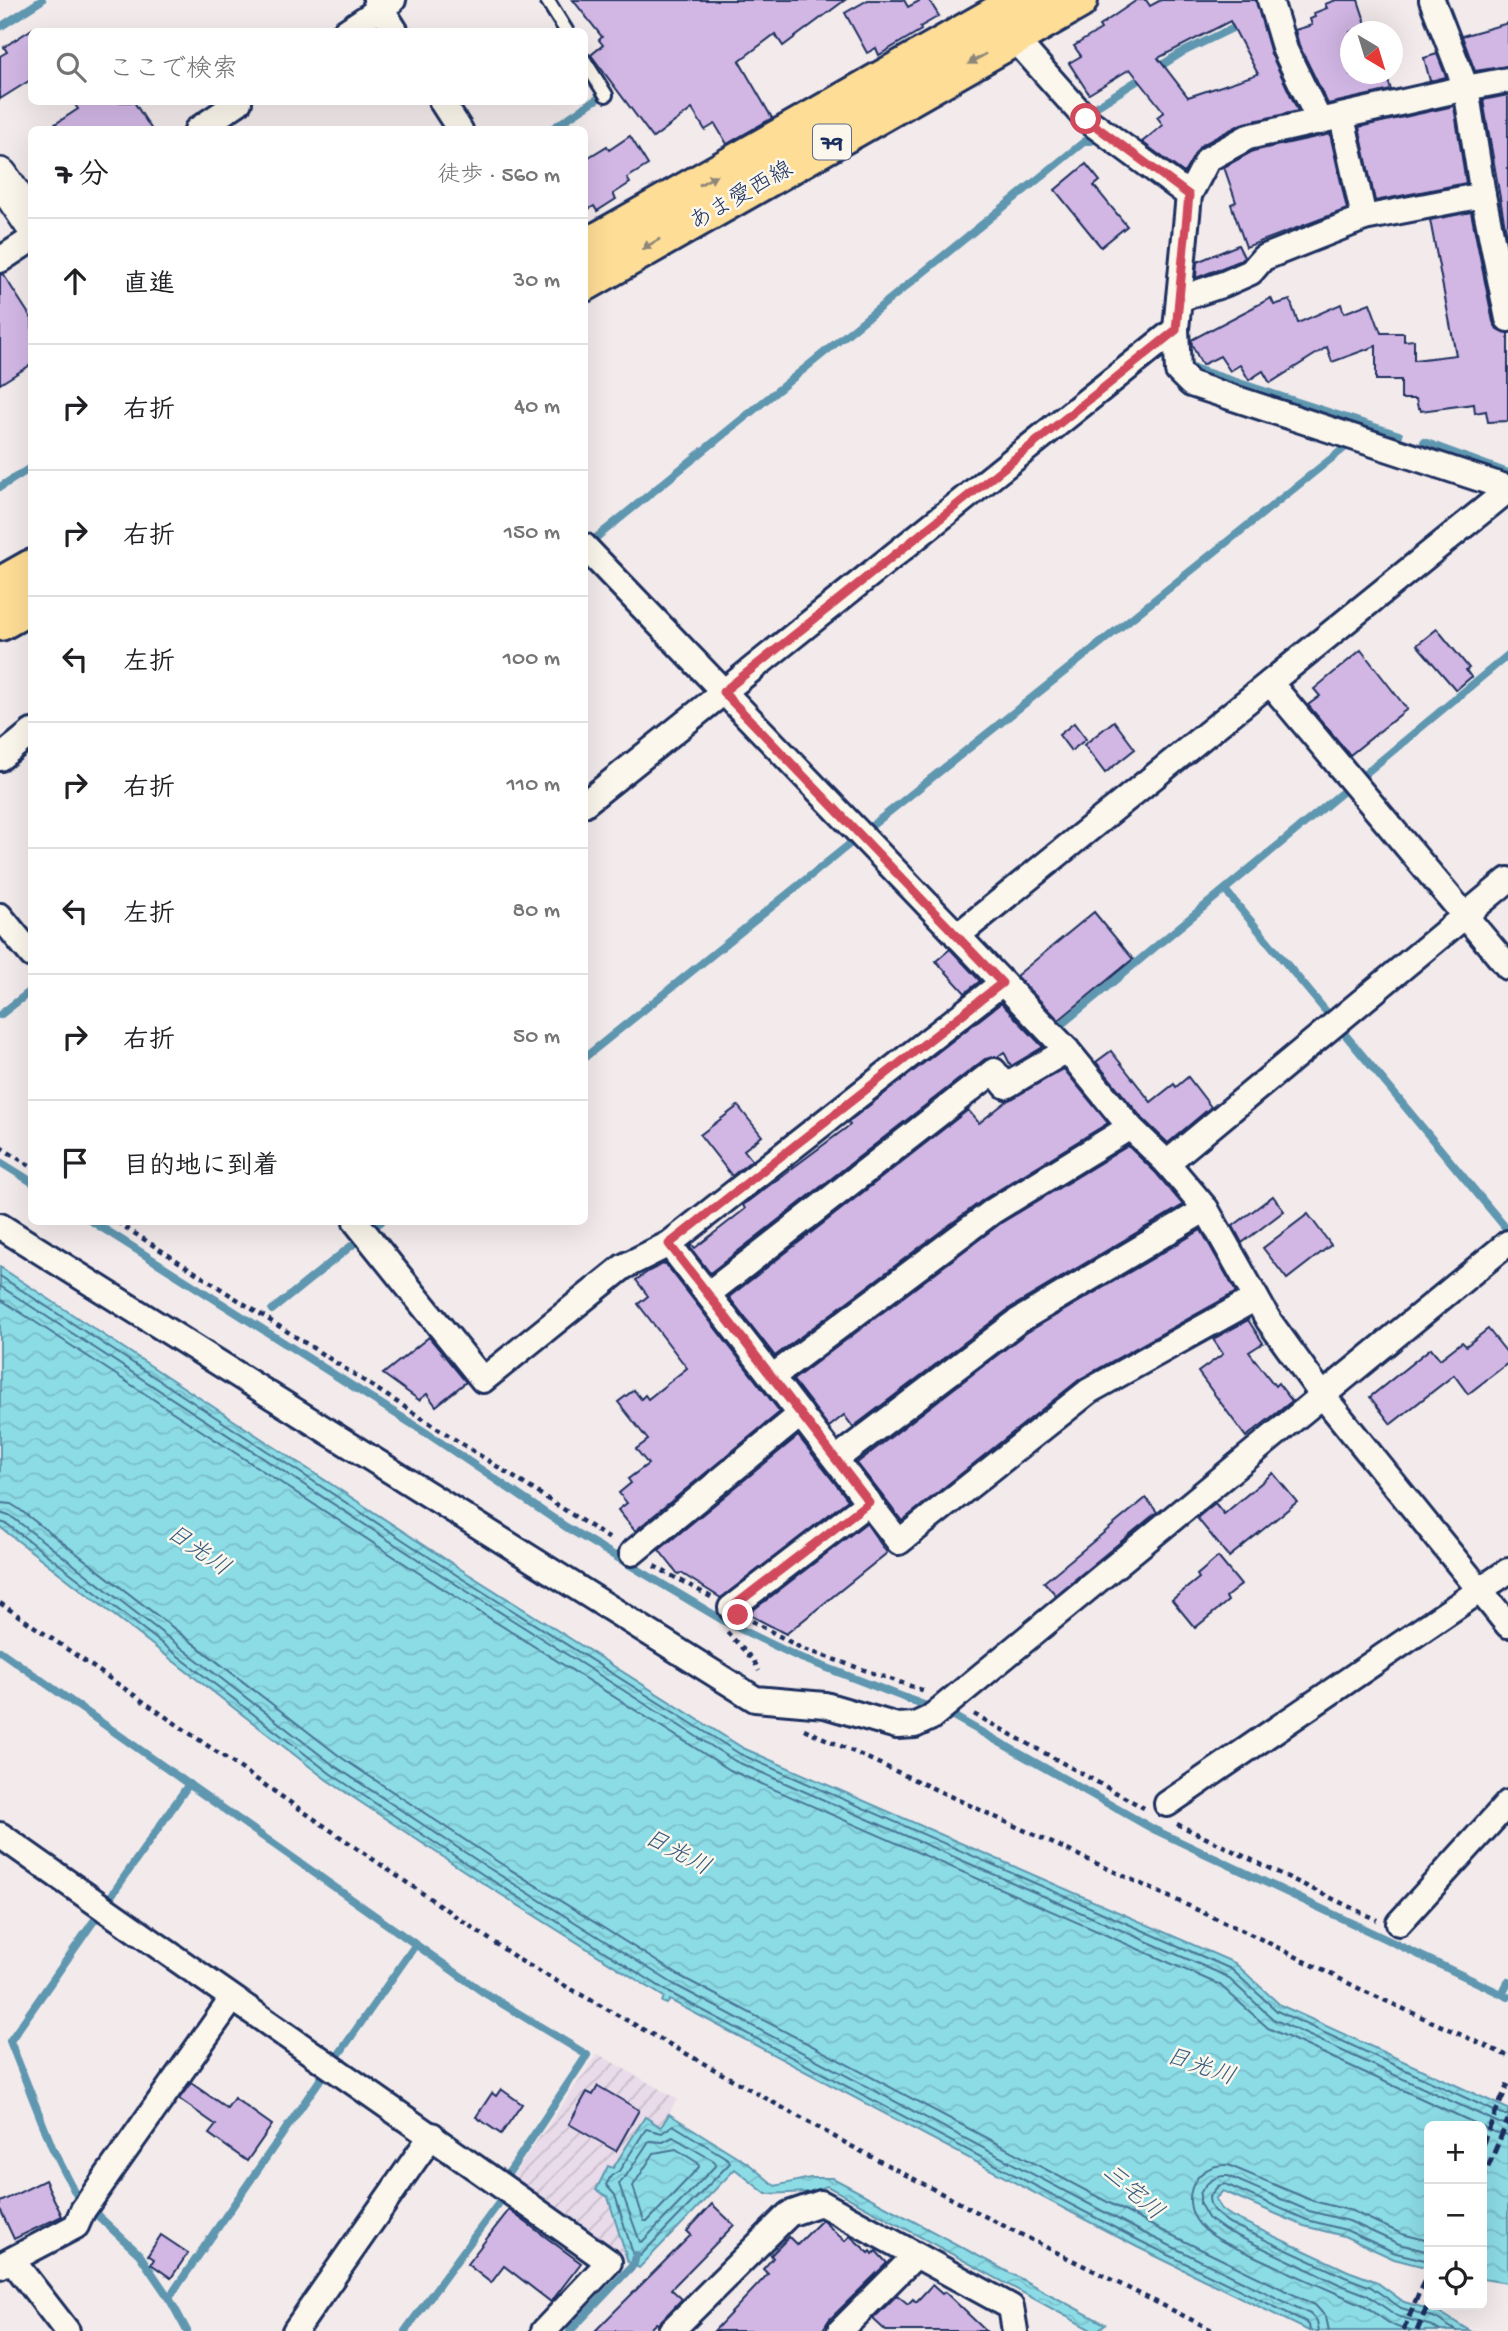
<!DOCTYPE html>
<html lang="ja">
<meta charset="utf-8">
<style>
body{margin:0;font-family:"Gochi Hand","Klee One",sans-serif;background:#f2f2f2;color:#202124}
.controls{position:absolute;right:21px;bottom:21px;display:grid;overflow:hidden;border-radius:10px;box-shadow:0 7px 28px #0002}
.controls button{width:63px;height:63px;display:grid;place-items:center;padding:0;border:0;border-bottom:2px solid #e0e0e0;background:#fff;color:#202124;font:35px sans-serif}
.compass{position:absolute;left:1340px;top:21px;width:63px;height:63px;border-radius:50%;background:#fff;box-shadow:0 7px 28px #0002;rotate:142deg}
.stop{position:absolute;width:21px;height:21px;margin:-16px;border:5px solid #d1495b;border-radius:50%;background:#fff}
.stop.end{background:#d1495b;border-color:#fff;box-shadow:0 2px 7px #0008}
.list{margin:0;padding:0;list-style:none}
h2{display:flex;justify-content:space-between;align-items:center;height:91px;margin:0;padding:0 28px;font-size:30px}
h2 small{font-size:23px;font-weight:400;color:#757577}
.list li{display:grid;grid-template-columns:46px 1fr auto;gap:21px;align-items:center;box-sizing:border-box;height:126px;padding:0 28px;border-top:2px solid #e0e0e0}
.list b{display:block;font-size:26px;white-space:nowrap}
.list em{font-size:23px;font-style:normal;color:#757577}
.icon{flex:none;width:38px;height:38px;fill:none;stroke:currentColor;stroke-width:2;stroke-linecap:round;stroke-linejoin:round}
.map{position:relative;flex:none;width:1508px;height:2331px;overflow:hidden}
.search{position:absolute;background:#fff;box-shadow:0 7px 28px #0002;left:28px;top:28px;width:560px;height:77px;display:flex;align-items:center;gap:18px;box-sizing:border-box;padding:0 24px;border-radius:10px;color:#757577;font-size:26px}
.panel{position:absolute;background:#fff;box-shadow:0 7px 28px #0002;left:28px;top:126px;width:560px;height:1099px;border-radius:10px}
.map>svg:first-child{display:block}
</style>
<div class="map">
<svg width="1508" height="2331" viewBox="0 0 1508 2331">
<defs>
<pattern id="industrial-furrows" width="10" height="10" patternUnits="userSpaceOnUse" patternTransform="scale(1.75)"><rect width="10" height="10" fill="#e9dbe9"/><path d="M-1 1l2-2M0 10L10 0M9 11l2-2" fill="none" stroke="#c7bcca"/></pattern>
<pattern id="water-waves" width="16" height="10" patternUnits="userSpaceOnUse" patternTransform="scale(1.75)"><rect width="16" height="10" fill="#8cdce6"/><path d="M0 5q4-4 8 0t8 0" fill="none" stroke="#78bdc8"/></pattern>
</defs>
<rect width="100%" height="100%" fill="#f3eaeb"/>
<filter id="ink" filterUnits="userSpaceOnUse"><feTurbulence type="fractalNoise" baseFrequency=".0143" numOctaves="2"/><feDisplacementMap in="SourceGraphic" scale="14" xChannelSelector="R" yChannelSelector="G"/><feConvolveMatrix kernelMatrix="1 2 1 2 8 2 1 2 1" color-interpolation-filters="sRGB"/></filter>
<g filter="url(#ink)">
<!-- industrial -->
<polygon fill="url(#industrial-furrows)" points="598,2054 677,2099 661,2127 645,2118 613,2169 608,2167 596,2189 608,2197 628,2262 511,2178"/>
<!-- water -->
<g fill="url(#water-waves)" stroke="#5f97b0" stroke-width="2">
<polygon points="0,1267 462,1570 743,1748 1235,1963 1280,2005 1508,2109 1508,2283 1482,2279 1482,2126 1429,2126 1429,2268 1394,2259 1344,2236 1304,2226 1223,2191 1215,2199 1221,2209 1233,2217 1348,2271 1375,2281 1404,2302 1439,2312 1470,2331 1309,2331 1137,2247 670,2000 667,2004 662,2002 664,1997 478,1880 327,1780 0,1527"/>
<polygon points="669,2114 749,2164 775,2186 810,2178 833,2178 1105,2324 1097,2331 1093,2331 827,2186 810,2192 766,2194 735,2169 639,2268 628,2262 608,2197 596,2190 608,2166 613,2168 645,2117 661,2127"/>
</g>
<g fill="none" stroke-linecap="round" stroke-linejoin="round">
<!-- shore -->
<g stroke="#487494" stroke-width="2">
<polyline points="0,1276 458,1576 740,1754 1231,1969 1277,2011 1503,2115 1508,2115"/>
<polyline points="0,1286 454,1583 735,1761 1226,1976 1273,2019 1499,2123 1508,2124"/>
<polyline points="0,1299 448,1592 730,1770 1220,1985 1268,2028 1494,2132 1508,2135"/>
<polyline points="0,1503 11,1504 19,1509 342,1758 492,1858 680,1976 1149,2224 1315,2305 1326,2317 1329,2331"/>
<polyline points="0,1513 12,1517 336,1767 487,1867 675,1985 1144,2233 1310,2314 1317,2321 1319,2331"/>
<polyline points="0,1522 7,1524 331,1774 482,1874 670,1993 1140,2241 1306,2322 1309,2325 1310,2331"/>
<polygon points="673,2125 728,2159 730,2163 640,2256 637,2257 633,2254 615,2195 606,2185 611,2176 619,2171 646,2129 662,2133"/>
<polygon points="673,2137 714,2161 716,2165 643,2241 640,2242 619,2184 626,2176 649,2141 663,2142"/>
<polygon points="676,2149 698,2163 699,2167 648,2221 644,2221 633,2186 654,2153"/>
<path d="M1429 2252 1399 2244 1349 2221 1309 2211 1228 2176C1215 2175 1205 2183 1200 2194V2204L1208 2218 1225 2230 1341 2285 1367 2295 1397 2316 1432 2326 1440 2331"/>
<path d="M1429 2261 1396 2253 1346 2230 1307 2220 1225 2184 1218 2186 1209 2197C1209 2210 1219 2216 1229 2223L1345 2277 1371 2287 1401 2308 1436 2318 1456 2331"/>
<path d="M1411 2331C1404 2329 1397 2328 1391 2324 1380 2318 1371 2308 1359 2303 1325 2288 1290 2273 1256 2257 1239 2249 1219 2242 1204 2229 1177 2206 1191 2163 1228 2165L1313 2201 1352 2211 1402 2234 1429 2241"/>
</g>
<!-- stream -->
<g stroke="#5f97b0" stroke-width="8">
<polyline points="0,27 42,0"/>
<polyline points="1094,108 1181,53 1241,24"/>
<polyline points="550,130 600,97"/>
<polyline points="1193,368 1399,435"/>
<polyline points="1424,442 1508,473"/>
<polyline points="0,487 32,467"/>
<polyline points="597,537 1085,141 1091,141"/>
<polyline points="1366,773 1508,655"/>
<polyline points="874,824 1347,446"/>
<polyline points="1225,890 1329,1015"/>
<polyline points="0,1015 32,990"/>
<polyline points="1062,1024 1345,790"/>
<polyline points="1343,1032 1505,1227"/>
<polyline points="584,1058 851,843"/>
<polyline points="0,1162 32,1182"/>
<polyline points="93,1222 428,1434 566,1527 726,1622 796,1656 929,1707"/>
<polyline points="378,1224 381,1222"/>
<polyline points="272,1310 356,1242"/>
<polyline points="0,1651 483,1992 587,2055 508,2174"/>
<polyline points="953,1716 1153,1829 1508,1997"/>
<polyline points="109,1899 189,1784"/>
<polyline points="1502,1994 1508,1982"/>
<polyline points="337,2057 416,1944"/>
<polyline points="78,2198 52,2147 10,2041 98,1915"/>
<polyline points="96,2214 139,2254 169,2298 187,2331"/>
<polyline points="169,2298 324,2074"/>
<polyline points="405,2331 501,2200"/>
<polyline points="570,2331 634,2264 636,2255"/>
</g>
</g>
<!-- building -->
<g fill="#d2b7e5" stroke="#1b2f5e" stroke-width="2" fill-rule="evenodd">
<polygon points="573,0 845,0 783,46 775,34 739,61 772,118 727,144 715,124 705,130 692,109 653,138 591,55 603,45 599,40 602,37"/>
<polygon points="868,0 904,0 908,7 921,0 929,0 939,16 920,27 921,30 879,55 876,48 867,53 845,13"/>
<path d="M1137 0H1146L1150 6 1161 0H1256L1271 54 1298 111 1241 124 1200 146 1184 173 1142 142 1163 125 1157 117 1164 112 1130 69 1089 94 1069 63 1081 56 1074 46 1101 29 1099 26ZM1230 21 1258 74 1188 97 1158 58Z"/>
<polygon points="1336,0 1358,0 1367,27 1350,32 1350,74 1386,74 1391,90 1328,104 1299,45 1295,30 1312,25 1310,19 1315,17 1314,13 1327,8 1325,4"/>
<polygon points="1508,23 1508,66 1475,71 1462,36"/>
<polygon points="32,29 32,79 0,99 0,56 7,52 4,47"/>
<polygon points="1437,54 1446,77 1430,81 1424,58"/>
<polygon points="1508,95 1508,244 1483,100"/>
<polygon points="73,102 134,102 152,130 46,130 78,109"/>
<polygon points="1454,106 1466,183 1375,201 1359,127"/>
<polygon points="1330,134 1347,209 1246,247 1231,204 1236,202 1224,167 1253,151"/>
<polygon points="630,136 648,165 627,178 630,183 613,194 616,199 597,211 594,206 584,212 584,160 607,146 609,150"/>
<polygon points="1086,164 1100,181 1094,186 1127,226 1101,247 1055,190"/>
<polygon points="1471,212 1493,322 1497,329 1508,333 1508,421 1488,422 1486,411 1475,413 1474,404 1421,411 1420,408 1418,408 1416,399 1401,399 1401,380 1376,380 1376,346 1332,362 1327,347 1270,383 1263,371 1249,380 1240,365 1230,371 1220,356 1202,365 1192,345 1191,340 1271,298 1274,305 1290,300 1298,323 1341,304 1344,313 1370,303 1381,333 1404,333 1404,341 1414,340 1414,360 1456,355 1430,220"/>
<polygon points="1238,245 1244,257 1242,260 1196,278 1197,262"/>
<polygon points="3,274 32,319 32,364 0,384 0,275"/>
<polygon points="1437,629 1469,668 1466,670 1471,677 1456,690 1417,645"/>
<polygon points="1361,650 1407,709 1350,755 1308,705 1320,696 1314,689"/>
<polygon points="1114,721 1135,749 1105,773 1084,745"/>
<polygon points="1074,723 1086,739 1071,751 1059,735"/>
<polygon points="1094,912 1133,959 1059,1020 1016,976"/>
<polygon points="950,949 980,981 965,993 936,961"/>
<polygon points="1001,1003 1043,1047 1011,1066 1004,1052 997,1057 985,1059 710,1273 690,1247 692,1245 695,1248 745,1209 743,1205 850,1125 848,1122"/>
<polygon points="1111,1051 1151,1102 1174,1084 1176,1087 1188,1077 1211,1107 1168,1143 1141,1117 1096,1062"/>
<polygon points="1064,1069 1108,1123 984,1199 775,1356 729,1297 968,1110 979,1123 1007,1101"/>
<polygon points="738,1106 762,1136 744,1150 752,1160 732,1176 700,1135"/>
<polygon points="1128,1146 1156,1173 1183,1205 1010,1308 853,1427 844,1415 829,1427 793,1380 1001,1223"/>
<polygon points="1273,1196 1284,1211 1242,1243 1233,1226"/>
<polygon points="1308,1214 1331,1245 1287,1279 1263,1248"/>
<polygon points="1201,1230 1236,1292 1080,1379 902,1521 857,1463 1026,1333"/>
<polygon points="665,1263 780,1412 635,1531 618,1510 627,1503 619,1493 631,1483 628,1479 648,1464 636,1449 648,1440 618,1402 634,1390 641,1399 645,1395 648,1399 687,1368 638,1304 648,1296 636,1280 649,1271"/>
<polygon points="1248,1320 1263,1343 1249,1352 1275,1386 1278,1383 1292,1401 1246,1437 1198,1372 1223,1354 1213,1339"/>
<polygon points="1488,1329 1508,1354 1508,1363 1468,1394 1454,1375 1391,1424 1370,1397 1431,1348 1440,1359 1462,1342 1466,1346"/>
<polygon points="429,1337 466,1382 436,1406 427,1394 419,1400 383,1374"/>
<polygon points="798,1436 848,1500 721,1598 681,1573 678,1574 659,1550"/>
<polygon points="1273,1473 1297,1502 1229,1557 1197,1518 1215,1503 1224,1514"/>
<polygon points="1146,1498 1157,1512 1056,1595 1044,1582"/>
<polygon points="866,1523 887,1553 786,1634 748,1614"/>
<polygon points="1218,1557 1241,1585 1226,1597 1228,1601 1195,1628 1172,1600 1199,1578 1197,1575"/>
<polygon points="191,2083 227,2108 234,2098 272,2125 247,2161 209,2134 216,2125 179,2099"/>
<polygon points="598,2086 639,2110 616,2151 569,2124 587,2092 593,2095"/>
<polygon points="501,2089 522,2104 501,2134 476,2117 492,2093 496,2096"/>
<polygon points="45,2180 62,2216 14,2239 0,2209 0,2202"/>
<polygon points="712,2204 734,2225 671,2289 682,2299 658,2324 656,2323 648,2331 595,2331 691,2235 687,2231"/>
<polygon points="509,2210 581,2263 551,2302 504,2266 491,2283 467,2264"/>
<polygon points="822,2220 845,2241 850,2236 869,2253 871,2251 873,2254 876,2251 887,2263 829,2320 822,2331 714,2331 768,2274 763,2269 773,2258 771,2255 789,2237 797,2245"/>
<polygon points="161,2235 188,2253 171,2278 151,2264 154,2259 148,2255"/>
<polygon points="932,2285 942,2294 945,2292 986,2331 886,2331 873,2319 897,2295 908,2304 913,2299 916,2302"/>
</g>
<g fill="none" stroke-linecap="round" stroke-linejoin="round">
<defs>
<g id="lane">
<polyline points="547,0 567,32"/>
<polyline points="584,60 606,95"/>
</g>
<g id="street">
<polyline points="376,0 396,32"/>
<polyline points="1270,0 1285,50 1320,122"/>
<polyline points="345,32 393,0"/>
<polyline points="1014,38 1086,119 1189,195"/>
<polyline points="1508,80 1466,88 1248,137 1208,159 1189,195 1176,329 1178,371 1191,384 1508,488"/>
<polyline points="442,102 460,130"/>
<polyline points="1342,117 1364,218"/>
<polyline points="197,130 239,102"/>
<polyline points="1483,195 1508,319"/>
<polyline points="0,260 32,239"/>
<polyline points="1179,299 1224,284 1251,272 1263,258 1364,218 1483,195 1466,88 1432,0"/>
<polyline points="584,546 1067,1050 1130,1127 1167,1163 1206,1209 1269,1321 1323,1396 1508,1625"/>
<polyline points="1270,683 1508,967"/>
<polyline points="0,758 32,732"/>
<polyline points="584,804 1176,329"/>
<polyline points="0,916 32,955"/>
<polyline points="957,936 1508,490"/>
<polyline points="1167,1163 1508,880"/>
<polyline points="356,1222 483,1380 623,1267 669,1244 1002,983"/>
<polyline points="0,1226 755,1699 825,1705 897,1726 915,1725 930,1718 1508,1243"/>
<polyline points="669,1244 899,1542 1089,1391 1256,1298"/>
<polyline points="708,1294 994,1071 1006,1086 1067,1050"/>
<polyline points="772,1377 993,1211 1130,1127"/>
<polyline points="836,1459 1018,1321 1206,1209"/>
<polyline points="632,1553 801,1414"/>
<polyline points="731,1608 869,1502"/>
<polyline points="1167,1804 1508,1571"/>
<path d="M0 1835C202 1978 407 2118 609 2262L544 2331"/>
<polyline points="1399,1923 1508,1803"/>
<polyline points="12,2260 67,2331"/>
<polyline points="0,2266 76,2226 83,2210 232,1999"/>
<polyline points="295,2331 432,2135"/>
<polyline points="671,2331 789,2214 821,2203 1011,2307 1015,2331"/>
<polyline points="840,2331 915,2256"/>
</g>
<polyline id="secondary" points="0,176 32,223"/>
<g id="primary">
<polyline points="584,250 1024,0"/>
<polyline points="584,282 1078,0"/>
<polyline points="0,587 32,569"/>
<polyline points="0,621 32,603"/>
</g>
</defs>
<!-- lane casing -->
<use href="#lane" stroke="#1b2f5e" stroke-width="18"/>
<!-- street casing -->
<use href="#street" stroke="#1b2f5e" stroke-width="30"/>
<!-- secondary casing -->
<use href="#secondary" stroke="#1b2f5e" stroke-width="40"/>
<!-- primary casing -->
<use href="#primary" stroke="#1b2f5e" stroke-width="44"/>
<!-- path -->
<g stroke="#1b2f5e" stroke-width="4.5" stroke-dasharray="5 5" stroke-linecap="butt">
<polyline points="0,1147 32,1167"/>
<polyline points="117,1222 613,1541"/>
<polyline points="654,1566 711,1597"/>
<polyline points="0,1603 521,1961 851,2146 996,2222 1214,2331"/>
<polyline points="752,1621 801,1648 925,1691"/>
<polyline points="727,1632 754,1661 759,1671"/>
<polyline points="974,1714 1144,1808"/>
<polyline points="804,1729 1265,1941 1364,1991 1508,2056"/>
<polyline points="1177,1824 1377,1920"/>
</g>
<!-- lane -->
<use href="#lane" stroke="#fbf7ec" stroke-width="12"/>
<!-- street -->
<use href="#street" stroke="#fbf7ec" stroke-width="24"/>
<!-- secondary -->
<use href="#secondary" stroke="#fbf7ec" stroke-width="35"/>
<!-- primary -->
<use href="#primary" stroke="#fedd96" stroke-width="38"/>
<!-- rail -->
<g stroke="#1b2f5e" stroke-width="5" stroke-dasharray="10 5" stroke-linecap="butt">
<polyline points="1482,2145 1508,2084"/>
<polyline points="1482,2181 1508,2120"/>
<polyline points="1403,2331 1429,2269"/>
<polyline points="1417,2331 1429,2302"/>
</g>
</g>
<!-- one-way arrows -->
<defs><path id="oneway-solid" d="M-6-.8H1V-3.2L6.5 0L1 3.2V.8H-6Z" transform="scale(1.75)"/></defs>
<g fill="#8c867a">
<use href="#oneway-solid" transform="translate(977 59) rotate(150)"/>
<use href="#oneway-solid" transform="translate(708 180) rotate(-30)"/>
<use href="#oneway-solid" transform="translate(651 244) rotate(150)"/>
</g>
</g>
<g fill="none" stroke-linecap="round" stroke-linejoin="round" filter="url(#ink)">
<!-- route -->
<polyline stroke="#d1495b" stroke-width="9" points="738,1615 731,1608 869,1502 669,1244 1002,983 723,692 1176,330 1189,195 1086,119"/>
</g>
<g text-anchor="middle" stroke-width="5" stroke-linejoin="round" paint-order="stroke">
<!-- shield labels -->
<rect fill="#fbf7ec" stroke="#5e6b89" stroke-width="2" x="813" y="124.5" width="38" height="35" rx="5"/>
<g font-size="21" font-weight="bold" fill="#1b2f5e">
<text x="832" y="149">79</text>
</g>
<!-- street labels -->
<g font-size="23" fill="#1b2f5e" stroke="#fbf7ec">
<text transform="translate(740 194) rotate(-30)" y="8">あま愛西線</text>
</g>
<!-- water labels -->
<g font-size="24" font-style="italic" fill="#375a80" stroke="#fbf7ec">
<text transform="translate(199 1549) rotate(35)" y="8">日光川</text>
<text transform="translate(678 1851) rotate(28)" y="8">日光川</text>
<text transform="translate(1201 2065) rotate(19)" y="8">日光川</text>
<text transform="translate(1134 2191) rotate(41)" y="8">三宅川</text>
</g>
</g>
</svg>
<div class="controls">
<button>+</button>
<button>−</button>
<button><svg class="icon" aria-label="locate" viewBox="0 0 24 24"><circle cx="12" cy="12" r="6"/><path d="M12 2v4M12 18v4M2 12h4M18 12h4"/></svg></button>
</div>
<svg class="compass" viewBox="-18 -18 36 36"><path d="M0-13l5 13h-10z" fill="#e53935"/><path d="M0 13l5-13h-10z" fill="#757577"/></svg>
<div class="stop" style="left:1086px;top:119px"></div>
<div class="stop end" style="left:738px;top:1615px"></div>
<div class="search"><svg class="icon" aria-label="search" viewBox="0 0 24 24"><circle cx="10" cy="10" r="6"/><path d="M15 15l6 6"/></svg>ここで検索</div>
<section class="panel">
<h2>7 分<small>徒歩 · 560 m</small></h2>
<ul class="list">
<li><svg class="icon" aria-label="ahead" viewBox="0 0 24 24"><path d="M12 20V5M6 11l6-6 6 6"/></svg><div><b>直進</b></div><em>30 m</em></li>
<li><svg class="icon" aria-label="right" viewBox="0 0 24 24"><path d="M7 20v-9h11M14 6l5 5-5 5"/></svg><div><b>右折</b></div><em>40 m</em></li>
<li><svg class="icon" aria-label="right" viewBox="0 0 24 24"><path d="M7 20v-9h11M14 6l5 5-5 5"/></svg><div><b>右折</b></div><em>150 m</em></li>
<li><svg class="icon" aria-label="left" viewBox="0 0 24 24"><path d="M17 20v-9H6M10 6l-5 5 5 5"/></svg><div><b>左折</b></div><em>100 m</em></li>
<li><svg class="icon" aria-label="right" viewBox="0 0 24 24"><path d="M7 20v-9h11M14 6l5 5-5 5"/></svg><div><b>右折</b></div><em>110 m</em></li>
<li><svg class="icon" aria-label="left" viewBox="0 0 24 24"><path d="M17 20v-9H6M10 6l-5 5 5 5"/></svg><div><b>左折</b></div><em>80 m</em></li>
<li><svg class="icon" aria-label="right" viewBox="0 0 24 24"><path d="M7 20v-9h11M14 6l5 5-5 5"/></svg><div><b>右折</b></div><em>50 m</em></li>
<li><svg class="icon" aria-label="arrive" viewBox="0 0 24 24"><path d="M6 21V4h12l-3 4 3 4H6"/></svg><div><b>目的地に到着</b></div></li>
</ul>
</section>
</div>
